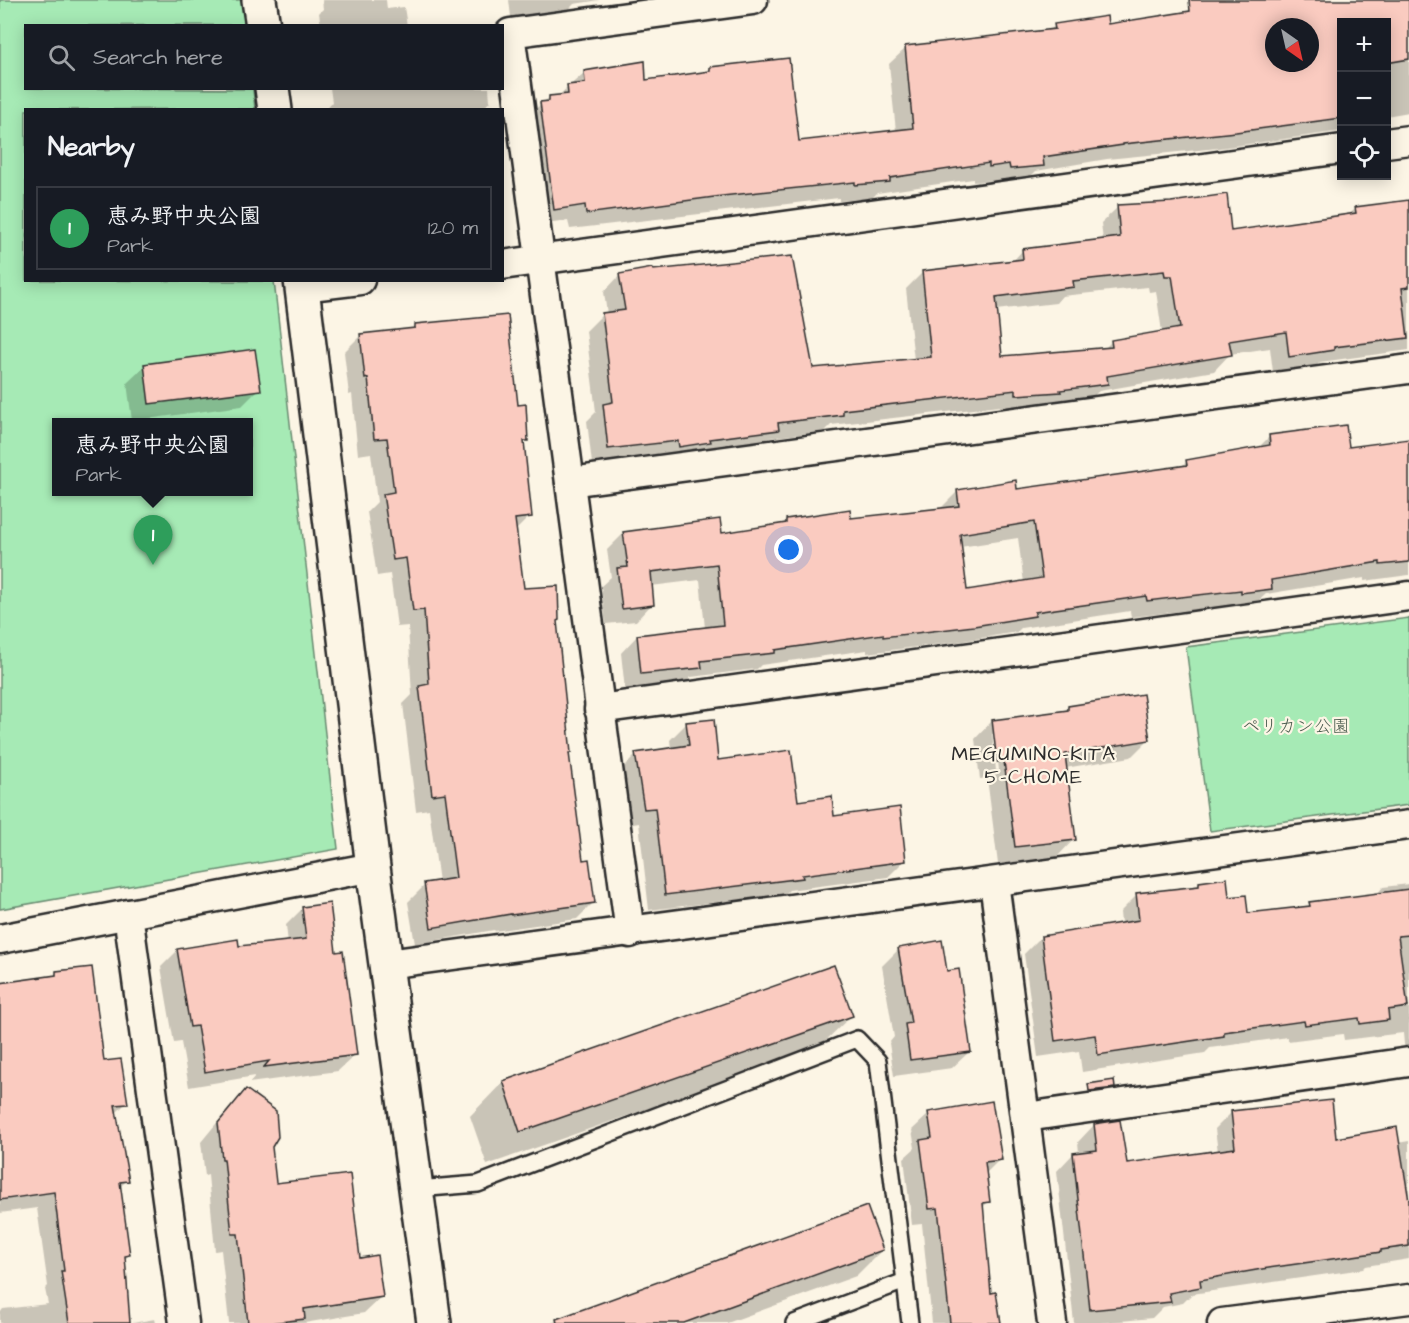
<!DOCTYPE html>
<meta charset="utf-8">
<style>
body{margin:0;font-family:"Architects Daughter","Klee One",sans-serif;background:#20242c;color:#f1f3f6}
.controls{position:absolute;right:18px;top:18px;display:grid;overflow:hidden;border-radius:0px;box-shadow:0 3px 15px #0003}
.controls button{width:54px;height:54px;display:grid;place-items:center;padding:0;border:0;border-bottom:2px solid #363941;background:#171b24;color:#f1f3f6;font:30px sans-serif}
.compass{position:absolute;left:1265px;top:18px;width:54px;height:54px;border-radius:50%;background:#171b24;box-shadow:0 3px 15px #0003;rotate:146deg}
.you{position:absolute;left:789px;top:550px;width:21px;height:21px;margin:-15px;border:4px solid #fff;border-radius:50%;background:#1a73e8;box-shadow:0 0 0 9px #1a73e833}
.badge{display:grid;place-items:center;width:39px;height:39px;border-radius:50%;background:#c8321e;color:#fff;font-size:20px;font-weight:700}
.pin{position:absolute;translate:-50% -50px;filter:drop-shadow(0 2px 3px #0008)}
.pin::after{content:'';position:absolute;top:32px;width:21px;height:18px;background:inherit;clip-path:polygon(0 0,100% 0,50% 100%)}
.popup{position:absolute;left:52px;top:418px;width:201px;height:78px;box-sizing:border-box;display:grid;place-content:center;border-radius:0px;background:#171b24;filter:drop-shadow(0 2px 4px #0005);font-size:20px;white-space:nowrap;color:#9ea1a6}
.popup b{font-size:22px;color:#f1f3f6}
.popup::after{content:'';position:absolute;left:50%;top:100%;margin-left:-12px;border:12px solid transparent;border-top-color:#171b24}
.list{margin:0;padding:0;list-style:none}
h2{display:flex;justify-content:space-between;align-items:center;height:78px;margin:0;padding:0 24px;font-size:26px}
h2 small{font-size:20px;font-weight:400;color:#9ea1a6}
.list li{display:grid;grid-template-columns:39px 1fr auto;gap:18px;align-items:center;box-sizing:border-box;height:84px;margin:0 12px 12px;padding:0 12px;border:2px solid #363941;border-radius:0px}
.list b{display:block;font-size:22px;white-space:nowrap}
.list p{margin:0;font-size:20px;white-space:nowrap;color:#9ea1a6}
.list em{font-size:20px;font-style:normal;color:#9ea1a6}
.icon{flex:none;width:33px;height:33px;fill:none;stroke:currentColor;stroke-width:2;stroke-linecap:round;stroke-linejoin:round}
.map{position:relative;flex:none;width:1409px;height:1323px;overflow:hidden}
.search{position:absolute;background:#171b24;box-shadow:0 3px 15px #0003;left:24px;top:24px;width:480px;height:66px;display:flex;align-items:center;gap:15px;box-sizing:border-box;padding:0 21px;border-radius:0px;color:#9ea1a6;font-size:22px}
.panel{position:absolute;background:#171b24;box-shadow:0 3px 15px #0003;left:24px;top:108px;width:480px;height:174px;border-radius:0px}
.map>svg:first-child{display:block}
</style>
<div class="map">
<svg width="1409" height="1323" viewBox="0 0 1409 1323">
<rect width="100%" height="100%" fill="#fcf5e5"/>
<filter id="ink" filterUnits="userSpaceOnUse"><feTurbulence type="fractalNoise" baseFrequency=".0167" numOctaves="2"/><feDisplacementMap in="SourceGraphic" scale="12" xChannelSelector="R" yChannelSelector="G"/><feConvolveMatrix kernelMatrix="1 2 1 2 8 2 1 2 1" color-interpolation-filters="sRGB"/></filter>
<g filter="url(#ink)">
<!-- green -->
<g fill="#a6eab5" stroke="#688a70" stroke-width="1.5" fill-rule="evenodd">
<path d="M0 0H243L246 25 26 26V88L253 89 255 109 26 110V280L274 281 338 849 0 909ZM57 422H249V492H57Z"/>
<polygon points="1409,618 1409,805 1210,831 1186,647"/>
</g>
<!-- shadow -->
<g fill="#0003" fill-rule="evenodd">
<polygon points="322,0 386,0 387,9 404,7 407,26 321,26 319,13 323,9"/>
<polygon points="509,0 600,0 574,4 567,11 511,17"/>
<path d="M1244 0H1409V112L1386 116V22H1342V131L1219 148 1107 159 1036 171 1026 181 994 185 993 180 973 182V179L877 193 872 198 839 201V198L570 229 568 221 538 225 525 120 541 104 549 98 557 97 584 73 645 81 706 73 710 68 797 143 896 131 889 64 906 48 1050 31 1055 25H1107L1186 13 1191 8ZM1274 27H1310V63H1274Z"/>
<polygon points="330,88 489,88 490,101 482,110 325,110 332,102"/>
<path d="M1409 202V350L1320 362 1316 366 1273 372 1270 348 1230 354 1214 371 1099 391 1090 399 1001 411 1000 406 831 425 825 431 768 438 761 446 592 464 587 421 596 412 586 331 602 315 607 314 604 292 620 275 812 370 914 360 906 289 923 272 1012 262 1022 251 1103 241 1101 223 1118 207 1230 233 1348 216 1356 208ZM1148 287 1149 292 1156 291 1162 332 1112 341 1104 349 1001 357 996 310 1056 303 1062 296Z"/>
<polygon points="415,326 516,407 527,440 523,444 530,516 515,531 522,590 555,622 568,754 582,862 593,903 577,919 495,931 494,930 415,944 408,902 425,885 439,882 429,809 416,811 403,704 412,695 408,626 397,627 390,574 377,576 367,512 377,502 371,453 358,455 352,394 349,395 344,352 360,336 411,330"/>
<polygon points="145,366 259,389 242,406 132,421 127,383"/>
<path d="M1270 436 1348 448 1409 440V575L1364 581V578L1266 594 1254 605 1225 609 1224 606 1131 617 1130 611 1021 628 1017 632 957 642 867 653V650L761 665 757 669 691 677 684 684 625 690 621 653 637 636 705 628 700 580 651 586 652 604 636 621 606 624 601 586 611 577 607 550 624 533 720 535 782 525 786 520H850L941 510V508L958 491H1015L1181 467 1187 461 1257 449ZM1018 538 1024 583 966 592 960 547Z"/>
<path d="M1068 707 1149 739 1131 757 1065 768 1074 839 1057 857 998 864 987 778 980 779 975 739 992 721 1064 712ZM992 734H995L999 770H996Z"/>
<polygon points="687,723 716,761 797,803 832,817 904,861 888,877 789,890 785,894 649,910 639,823 628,825 620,771 636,755 671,749 670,740"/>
<polygon points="1199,883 1228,899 1247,915 1306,908 1310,904 1376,895 1383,887 1409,884 1409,1054 1405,1055 1403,1033 1344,1040 1343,1034 1288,1041 1288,1037 1210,1048 1205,1053 1082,1072 1079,1051 1038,1057 1024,954 1041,937 1121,924 1120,912 1137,895 1194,888"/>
<polygon points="302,909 335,954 355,1055 338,1071 249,1083 255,1076 189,1087 181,1042 174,1043 161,967 178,950 238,948 288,943 286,925"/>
<polygon points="899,949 946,972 969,1052 952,1068 894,1076 889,1043 894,1037 882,966"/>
<polygon points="56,973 102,1063 126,1103 115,1114 127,1180 119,1188 129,1255 124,1260 128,1323 0,1323 0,1313 3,1309 48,1304 45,1289 48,1286 37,1208 0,1213 0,985 52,977"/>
<polygon points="851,1016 817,1049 487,1165 470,1116 503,1082"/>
<polygon points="246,1091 271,1147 275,1185 358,1260 382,1296 364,1313 304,1323 229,1323 221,1250 215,1251 208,1175 205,1176 201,1142 229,1108"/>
<polygon points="1232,1112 1335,1139 1398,1143 1409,1141 1409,1259 1366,1266 1363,1269 1192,1294 1183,1303 1163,1307 1152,1318 1100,1323 1074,1323 1057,1171 1073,1154 1079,1153 1078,1142 1094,1125 1126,1165 1218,1152 1215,1129"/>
<polygon points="929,1114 1000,1159 985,1174 988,1202 982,1208 989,1294 999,1323 932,1323 922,1224 912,1225 904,1158 915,1148 912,1130"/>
<polygon points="866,1208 882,1250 856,1276 727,1323 551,1323"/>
<polygon points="155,1319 156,1323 132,1323"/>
</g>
<!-- building -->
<g fill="#facbc0" stroke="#2b2b2b" stroke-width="1.5" fill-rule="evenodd">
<path d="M1189 0H1409V59L1386 63V22H1341V118L1236 132 1123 144V145L1043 157 1044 166 1010 169 1009 164 989 167V163L890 178V182L855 185V182L722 196 586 214 585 205 554 210 540 102 549 101V96L568 94 567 85 585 83 584 71 645 61 646 80 710 71V67L789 58 799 141 913 128 905 46 1055 29 1054 24 1107 16 1108 24 1190 11ZM1274 27H1310V63H1274Z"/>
<path d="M1227 194 1231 231 1356 213 1355 207 1409 200V287L1402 288 1408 338 1334 347V350L1289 357 1286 332 1229 341 1232 355 1107 376 1108 384 1060 390 1061 392 1016 395V390L843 410V415L778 423 779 430 710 439 711 442 679 447 678 441 608 449 603 404 613 402 602 313 625 310 619 274 652 268 653 270 792 256 813 368 931 357 922 271 1023 259 1022 249 1120 237 1117 205 1171 202ZM1164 271 1165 276H1172L1180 328 1111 340 1112 347 1002 356 996 297 1074 287 1073 281Z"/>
<polygon points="508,315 518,405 526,404 528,441 524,441 532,517 515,519 524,588 558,586 559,620 557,621 571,753 569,753 583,860 589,859 595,903 511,915 511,914 431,928 424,883 456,878 445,793 432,795 419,686 429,684 424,610 413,611 406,558 393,560 383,494 394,492 387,438 374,439 368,378 365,379 360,334 415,328 415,324"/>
<polygon points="255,349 261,390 149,404 144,364"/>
<path d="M1346 425 1349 447 1409 439V562L1380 565V562L1271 580 1272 589 1241 593V590L1147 601 1146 596 1035 612V616L974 626 883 637V634L775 650V653L701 661 702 668 641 674 637 635 723 625 717 564 651 572 654 605 622 609 617 568 628 567 623 532 720 519 722 533 786 523V519L850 509 851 518 959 506 957 490 1016 480 1017 489 1187 465 1186 460 1270 445 1269 435ZM1034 522 1042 578 967 590 960 534Z"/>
<polygon points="1143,694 1150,740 1065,754 1076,840 1015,847 1004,761 997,762 992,720 1068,710 1068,706"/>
<polygon points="714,719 718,760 791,750 798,801 832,796 834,816 900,807 906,861 802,875 803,878 665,895 655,808 644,809 635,753 689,745 686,722"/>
<polygon points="1227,878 1229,897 1246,895 1248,913 1310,906 1309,902 1409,889 1409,935 1398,936 1408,1007 1388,1010 1389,1020 1360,1024 1359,1018 1305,1025 1304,1021 1224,1032 1224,1036 1098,1055 1095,1035 1055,1041 1041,936 1139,920 1136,893 1199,886 1199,882"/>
<polygon points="330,903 336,952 343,951 357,1055 264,1067 269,1061 205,1072 197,1026 190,1027 177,949 238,939 239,946 306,939 302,907"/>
<polygon points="942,940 947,971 959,969 971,1052 910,1060 905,1024 911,1023 898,948"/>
<polygon points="834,965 853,1016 520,1132 503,1081"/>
<polygon points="92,967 104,1061 121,1059 128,1104 115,1105 129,1181 120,1182 130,1255 125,1256 130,1323 69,1323 61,1271 64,1271 54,1192 0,1200 0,983 56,975 56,971"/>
<polygon points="1114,1080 1115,1088 1089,1091 1088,1084"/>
<polygon points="246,1089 276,1111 278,1137 272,1147 276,1183 350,1174 360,1258 377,1255 383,1297 304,1309 305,1319 270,1323 248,1323 238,1234 232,1234 224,1159 222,1159 218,1123"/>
<polygon points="1332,1100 1336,1138 1397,1127 1409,1201 1409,1246 1381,1250 1381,1252 1262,1269 1200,1280 1201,1287 1169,1293 1171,1302 1090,1310 1073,1153 1097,1150 1094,1124 1120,1120 1127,1163 1235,1148 1231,1111"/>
<polygon points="992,1101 1002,1160 985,1162 990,1202 983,1203 991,1293 996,1292 1001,1323 950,1323 938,1208 929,1209 920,1140 932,1138 928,1112"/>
<polygon points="867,1206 883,1250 684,1323 557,1323 556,1319"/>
</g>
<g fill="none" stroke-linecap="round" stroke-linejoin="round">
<defs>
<g id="lane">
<polyline points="417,1189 478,1184 857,1039 878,1061 910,1323"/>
<polyline points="794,1323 905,1281"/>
</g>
<g id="street">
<polyline points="1386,143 1409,140"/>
<polyline points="502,265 1342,149"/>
<polyline points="302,287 360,280"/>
<polyline points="570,482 1409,369"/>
<polyline points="599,709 1409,596"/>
<polyline points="994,882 1052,1323"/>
<polyline points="128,914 184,1323"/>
<polyline points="630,933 510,33 753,0"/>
<polyline points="0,939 373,867"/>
<polyline points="387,964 1409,825"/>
<polyline points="1026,1117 1409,1062"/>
<polyline points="1222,1323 1409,1299"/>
</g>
<g id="secondary">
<polyline points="259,0 263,26"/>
<polyline points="272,88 275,110"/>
<polyline points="301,280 373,867 434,1323"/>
</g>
</defs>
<!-- lane casing -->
<use href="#lane" stroke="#2b2b2b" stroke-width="20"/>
<!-- street casing -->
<use href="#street" stroke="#2b2b2b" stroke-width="33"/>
<!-- secondary casing -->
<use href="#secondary" stroke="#2b2b2b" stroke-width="38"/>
<!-- lane -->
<use href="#lane" stroke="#fcf5e5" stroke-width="15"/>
<!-- street -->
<use href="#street" stroke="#fcf5e5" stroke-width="28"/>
<!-- secondary -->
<use href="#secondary" stroke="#fcf5e5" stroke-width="33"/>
</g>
</g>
<g text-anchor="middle" stroke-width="4.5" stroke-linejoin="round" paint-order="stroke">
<!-- park labels -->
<g font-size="18" fill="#4a5b4e" stroke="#fcf5e5">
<text x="1296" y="732">ペリカン公園</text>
</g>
<!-- neighbourhood labels -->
<g font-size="20" letter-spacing="1.5" fill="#2b2b2b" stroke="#fcf5e5">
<text x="1034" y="760">MEGUMINO-KITA<tspan x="1034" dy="23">5-CHOME</tspan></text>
</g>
</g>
</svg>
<div class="controls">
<button>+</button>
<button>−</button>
<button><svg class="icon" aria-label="locate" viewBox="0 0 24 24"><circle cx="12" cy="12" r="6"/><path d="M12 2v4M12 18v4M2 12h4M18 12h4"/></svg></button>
</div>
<svg class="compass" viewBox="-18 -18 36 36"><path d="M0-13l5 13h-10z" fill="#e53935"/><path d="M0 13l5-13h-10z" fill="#9ea1a6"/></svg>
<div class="you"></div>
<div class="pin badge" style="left:153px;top:565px;background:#2e9e5b">1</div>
<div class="popup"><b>恵み野中央公園</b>Park</div>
<div class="search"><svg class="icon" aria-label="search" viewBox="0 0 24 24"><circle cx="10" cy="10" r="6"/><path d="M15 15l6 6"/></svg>Search here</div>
<section class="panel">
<h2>Nearby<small></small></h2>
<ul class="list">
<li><span class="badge" style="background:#2e9e5b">1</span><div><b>恵み野中央公園</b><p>Park</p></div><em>120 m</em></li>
</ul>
</section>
</div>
